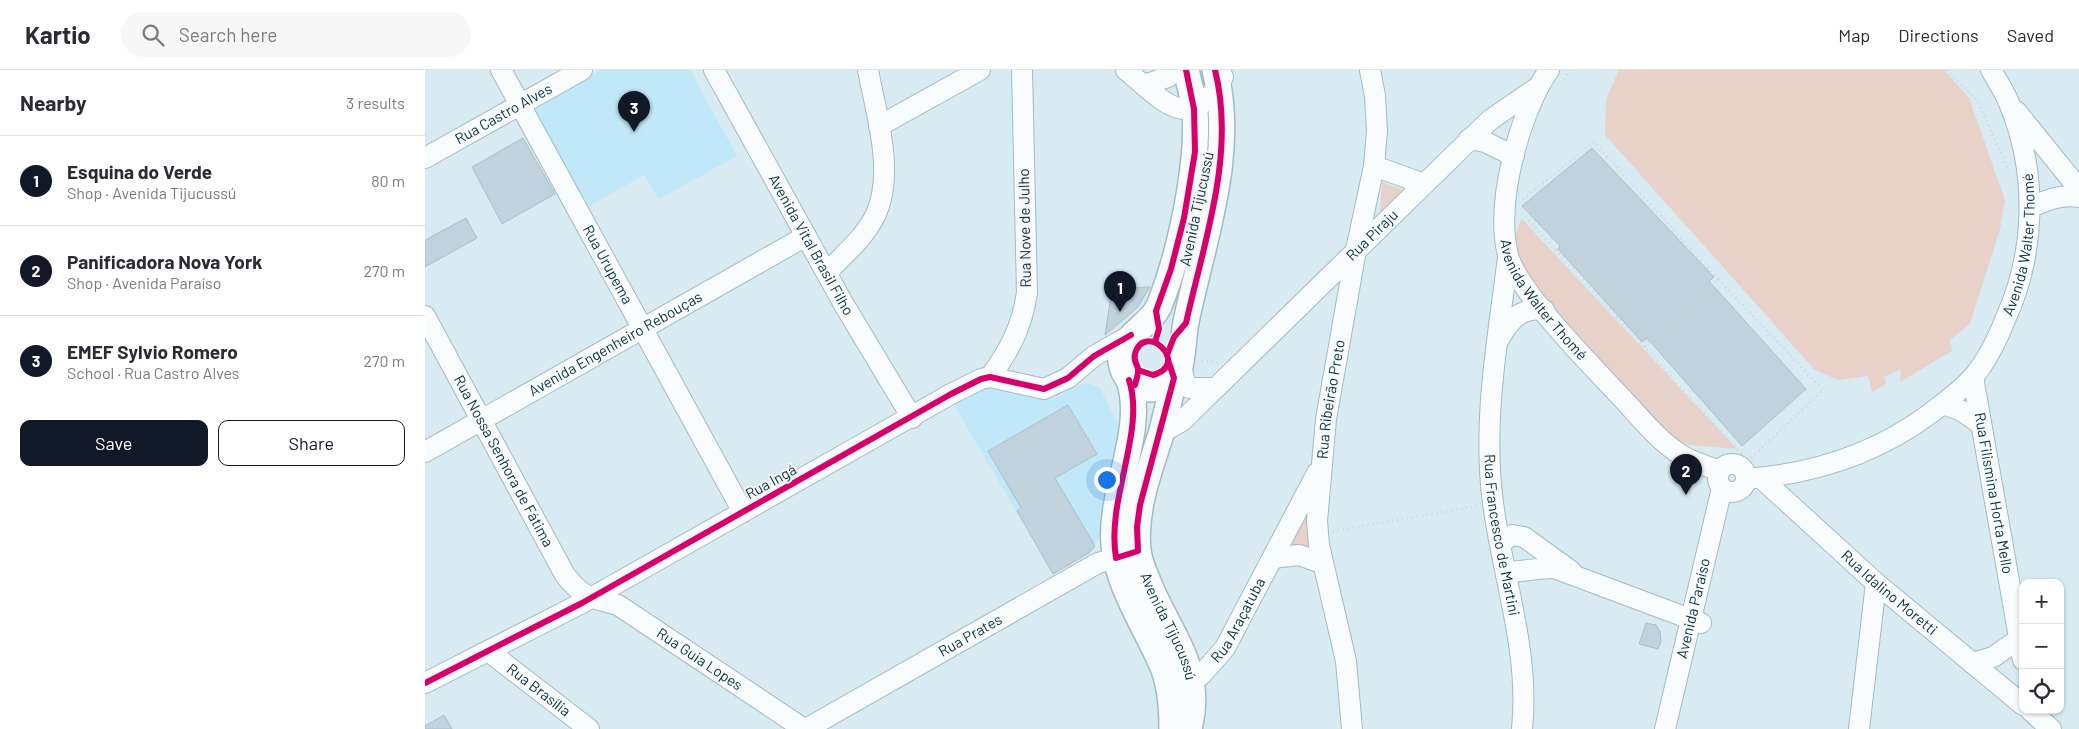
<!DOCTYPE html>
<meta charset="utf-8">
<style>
body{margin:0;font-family:Barlow,sans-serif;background:#f7f7f7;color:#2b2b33}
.controls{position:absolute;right:15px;bottom:15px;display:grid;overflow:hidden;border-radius:10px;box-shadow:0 1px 4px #0004}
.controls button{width:45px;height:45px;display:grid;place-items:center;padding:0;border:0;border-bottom:1px solid #e1e1e2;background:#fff;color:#2b2b33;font:25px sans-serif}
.you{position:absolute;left:681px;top:409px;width:18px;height:18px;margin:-12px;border:4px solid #fff;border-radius:50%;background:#1a73e8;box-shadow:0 0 0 8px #1a73e833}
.badge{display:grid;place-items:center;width:32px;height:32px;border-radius:50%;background:#111827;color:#fff;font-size:16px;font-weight:700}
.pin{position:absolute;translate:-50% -41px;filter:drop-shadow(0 1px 2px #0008)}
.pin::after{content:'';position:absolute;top:26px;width:18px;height:15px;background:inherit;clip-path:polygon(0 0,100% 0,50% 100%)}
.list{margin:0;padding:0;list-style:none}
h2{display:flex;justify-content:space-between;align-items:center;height:65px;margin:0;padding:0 20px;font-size:21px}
h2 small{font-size:16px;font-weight:400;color:#7c7c81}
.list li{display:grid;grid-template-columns:32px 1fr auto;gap:15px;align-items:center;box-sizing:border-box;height:90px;padding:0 20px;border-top:1px solid #e1e1e2}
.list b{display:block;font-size:19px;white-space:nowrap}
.list p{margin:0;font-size:16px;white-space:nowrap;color:#7c7c81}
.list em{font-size:16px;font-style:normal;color:#7c7c81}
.actions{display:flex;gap:10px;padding:15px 20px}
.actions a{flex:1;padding:11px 0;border:1px solid #111827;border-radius:10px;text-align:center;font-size:18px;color:#111827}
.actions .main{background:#111827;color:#fff}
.icon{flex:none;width:28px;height:28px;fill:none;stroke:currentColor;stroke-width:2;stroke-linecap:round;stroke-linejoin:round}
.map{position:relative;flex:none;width:1654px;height:659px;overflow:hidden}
header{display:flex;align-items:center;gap:30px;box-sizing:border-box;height:70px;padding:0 25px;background:#fff;border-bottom:1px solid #e1e1e2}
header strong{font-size:24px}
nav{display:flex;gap:28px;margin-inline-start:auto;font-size:18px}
.search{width:350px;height:45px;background:#f7f7f7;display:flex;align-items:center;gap:12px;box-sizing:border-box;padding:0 18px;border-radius:28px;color:#7c7c81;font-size:19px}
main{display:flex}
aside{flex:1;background:#fff}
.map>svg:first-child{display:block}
</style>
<header>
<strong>Kartio</strong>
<div class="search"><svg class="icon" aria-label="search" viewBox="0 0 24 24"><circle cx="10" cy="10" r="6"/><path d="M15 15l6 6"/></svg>Search here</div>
<nav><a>Map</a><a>Directions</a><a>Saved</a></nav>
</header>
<main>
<aside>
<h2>Nearby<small>3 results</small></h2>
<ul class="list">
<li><span class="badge">1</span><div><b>Esquina do Verde</b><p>Shop · Avenida Tijucussú</p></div><em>80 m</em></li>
<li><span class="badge">2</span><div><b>Panificadora Nova York</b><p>Shop · Avenida Paraíso</p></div><em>270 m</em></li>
<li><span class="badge">3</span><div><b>EMEF Sylvio Romero</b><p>School · Rua Castro Alves</p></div><em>270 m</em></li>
</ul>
<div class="actions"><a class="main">Save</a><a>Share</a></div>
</aside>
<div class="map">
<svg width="1654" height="659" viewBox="0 0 1654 659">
<rect width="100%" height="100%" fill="#d8eaf2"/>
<!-- built -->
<g fill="#c1e8f8">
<polygon points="176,0 265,0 312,86 234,129 219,105 161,138 106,37"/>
<polygon points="661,312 675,318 697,363 674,468 664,483 628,504 529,335 562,317 619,329 632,327"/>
</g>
<!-- green -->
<g fill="#e7d1c9">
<polygon points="1194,0 1519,0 1544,28 1580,130 1575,159 1545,254 1525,270 1527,281 1475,312 1476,299 1459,307 1461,314 1447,322 1443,306 1413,310 1390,300 1180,65 1181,29"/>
<polygon points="957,112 980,121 955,145"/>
<polygon points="1096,148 1312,379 1254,374 1161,280 1098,202 1089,171"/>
<polygon points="881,439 886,477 862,474"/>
</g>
<!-- building -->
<g fill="#c0d2db" stroke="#aabfcc">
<polygon points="98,68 130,124 77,154 47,97"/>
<polygon points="1167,78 1289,207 1284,211 1381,319 1317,376 1222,268 1217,272 1133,179 1135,176 1097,136"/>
<polygon points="41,148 52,168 0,197 0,170"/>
<polygon points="725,217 712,238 680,265 687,219"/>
<polygon points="643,335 672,384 630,408 670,476 664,483 628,504 592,441 596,438 563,381"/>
<polygon points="1221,553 1231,555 1235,561 1236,571 1233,579 1214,574"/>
<polygon points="19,645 27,659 0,659 0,656"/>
</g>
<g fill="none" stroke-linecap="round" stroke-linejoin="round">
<defs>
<g id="minor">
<path id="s1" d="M76 0 318 442"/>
<path id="s2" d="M289 0 418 233 487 348"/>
<path d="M701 0C737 30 765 67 798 7"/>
<path id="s3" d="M1124 0C1094 43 1070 134 1083 185 1093 222 1168 297 1196 327 1214 346 1231 368 1253 383 1265 391 1281 396 1295 401"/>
<polyline points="719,15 743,7 751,0"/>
<polyline points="1591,41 1654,119"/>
<polyline points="454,56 555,0"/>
<polyline points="1044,69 1060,72 1089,86"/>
<path id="s4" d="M0 88 157 0"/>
<polyline points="949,96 999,114"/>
<path d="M1606 137C1622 130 1636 124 1654 127"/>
<path id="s5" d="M1083 187C1073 269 1057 351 1068 433 1078 509 1105 582 1097 659"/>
<path d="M402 202C420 184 440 167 451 144 470 102 451 43 443 0"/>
<path id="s6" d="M0 246 140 505C159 529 165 527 193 535L379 659"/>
<path d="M1074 269C1085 250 1095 237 1119 240"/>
<polyline points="756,296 760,313 764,318 790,318"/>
<path d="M565 307C585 280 597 256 602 223L597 0"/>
<path id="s7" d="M1548 307 1598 590"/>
<polyline points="1518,334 1537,341 1554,353"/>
<path id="s8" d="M736 363 757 351 1065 50 1110 19"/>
<path id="s9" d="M0 382 381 166"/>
<circle cx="1307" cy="408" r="14"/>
<path id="s10" d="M1336 408 1451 513 1598 635"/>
<path id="s11" d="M1321 409C1389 404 1451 384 1506 343 1521 331 1537 320 1549 306 1563 289 1572 270 1580 250 1611 182 1613 103 1584 33 1580 22 1572 11 1566 0"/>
<polyline points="1076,473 1087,465 1099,467 1146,501"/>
<polyline points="848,488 874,485 897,493"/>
<path d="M1082 500C1089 504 1117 497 1129 498L1276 553"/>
<path id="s12" d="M63 581 164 659"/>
<polyline points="1547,593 1568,587 1594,569"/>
<polyline points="0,613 157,533 526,324 556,309 565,307 619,319 643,308 669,286 706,265"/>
<path id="s13" d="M753 614 768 611 777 604 800 578 892 403"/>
<polyline points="1605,640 1626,659"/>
<path id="s14" d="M381 659 673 493 704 484"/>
<path id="s15" d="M927 659 921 591 894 475 892 451 901 349 931 180 949 96 952 61 950 26 945 0"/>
<path id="s16" d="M1240 659 1297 418"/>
<polyline points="1434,659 1451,513"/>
</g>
<g id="major">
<path d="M761 0C764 13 768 27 770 41 774 96 755 184 734 236 724 259 689 267 697 297 699 304 704 311 710 315 724 323 744 318 753 304 758 294 758 265 761 252 778 170 811 84 790 0"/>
<path id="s17" d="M749 308C745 327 741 346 736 364 724 402 709 440 713 480 714 489 718 500 722 509 742 562 780 597 764 659"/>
<path d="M704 310C721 360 684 422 689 475 693 518 721 557 737 595 746 615 747 638 747 659"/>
</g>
</defs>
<!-- minor casing -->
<use href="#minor" stroke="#a2bbc5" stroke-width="22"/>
<!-- major casing -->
<use href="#major" stroke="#a2bbc5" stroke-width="28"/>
<!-- path -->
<g stroke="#ced5d8" stroke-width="2.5" stroke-dasharray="1 4" stroke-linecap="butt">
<polyline points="1522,0 1553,32 1584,101"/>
<polyline points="1139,9 1145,0"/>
<polyline points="1098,129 1169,72 1293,209"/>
<polyline points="1097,143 1323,391 1398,320 1293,209 1219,277"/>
<polyline points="777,290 793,293"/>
<polyline points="1307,390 1321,391"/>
<polyline points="908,461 1053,436"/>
</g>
<!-- minor -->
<use href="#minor" stroke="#f9fcfd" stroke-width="20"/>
<!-- major -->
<use href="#major" stroke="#f9fcfd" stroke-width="25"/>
<defs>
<g id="cycleway">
<polyline points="730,272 734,259 731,241 746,199 759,148 770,82 769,39 761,0"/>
<path d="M742 285 749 267 761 253C779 172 811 83 790 0"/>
<path d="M704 310C721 361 681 429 691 488L713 481 712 457 715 435 749 308 743 290"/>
<path d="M710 315C711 310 714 303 713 299 712 293 708 291 710 284 719 250 767 294 728 305L713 300"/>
<polyline points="0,613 157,533 526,324 556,309 565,307 619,319 643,308 669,286 706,265"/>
</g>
</defs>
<!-- cycleway casing -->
<use href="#cycleway" stroke="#f5f5f5" stroke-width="9"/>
<!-- cycleway -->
<use href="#cycleway" stroke="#d6006c" stroke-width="6"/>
</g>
<g text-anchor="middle" stroke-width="4" stroke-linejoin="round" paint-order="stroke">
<!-- street labels -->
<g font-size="15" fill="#09323e" stroke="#f5f5f5">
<text dy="5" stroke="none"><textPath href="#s4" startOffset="90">Rua Castro Alves</textPath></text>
<text transform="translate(772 139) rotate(-78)" y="5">Avenida Tijucussú</text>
<text transform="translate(600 158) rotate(-91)" y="5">Rua Nove de Julho</text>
<text dy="5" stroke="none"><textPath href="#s8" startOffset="290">Rua Piraju</textPath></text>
<text dy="5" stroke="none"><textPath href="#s2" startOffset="200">Avenida Vital Brasil Filho</textPath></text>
<text dy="5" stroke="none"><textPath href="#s11" startOffset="398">Avenida Walter Thomé</textPath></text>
<text dy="5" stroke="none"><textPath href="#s1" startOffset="222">Rua Urupema</textPath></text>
<text dy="5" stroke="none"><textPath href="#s3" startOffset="250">Avenida Walter Thomé</textPath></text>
<text dy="5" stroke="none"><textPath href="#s9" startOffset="219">Avenida Engenheiro Rebouças</textPath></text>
<text dy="5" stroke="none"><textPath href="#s15" startOffset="334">Rua Ribeirão Preto</textPath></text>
<text dy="5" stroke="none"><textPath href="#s6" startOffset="165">Rua Nossa Senhora de Fátima</textPath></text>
<text transform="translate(346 412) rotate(-29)" y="5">Rua Ingá</text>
<text dy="5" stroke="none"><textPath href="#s7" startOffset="118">Rua Filismina Horta Mello</textPath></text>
<text dy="5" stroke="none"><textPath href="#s5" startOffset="280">Rua Francesco de Martini</textPath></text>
<text dy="5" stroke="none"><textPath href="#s10" startOffset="172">Rua Idalino Moretti</textPath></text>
<text dy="5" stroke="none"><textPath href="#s16" startOffset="124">Avenida Paraíso</textPath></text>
<text dy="5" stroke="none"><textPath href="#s13" startOffset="92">Rua Araçatuba</textPath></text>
<text dy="5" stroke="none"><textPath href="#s17" startOffset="259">Avenida Tijucussú</textPath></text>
<text dy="5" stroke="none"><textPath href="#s14" startOffset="189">Rua Prates</textPath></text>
<text dy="5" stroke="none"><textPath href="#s6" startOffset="455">Rua Guia Lopes</textPath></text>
<text dy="5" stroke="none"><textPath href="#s12" startOffset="64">Rua Brasília</textPath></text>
</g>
</g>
</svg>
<div class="controls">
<button>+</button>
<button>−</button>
<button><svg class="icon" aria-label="locate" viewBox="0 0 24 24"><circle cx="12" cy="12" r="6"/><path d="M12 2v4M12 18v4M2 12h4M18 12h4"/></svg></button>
</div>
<div class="you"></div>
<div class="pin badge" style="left:695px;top:242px">1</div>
<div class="pin badge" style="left:1261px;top:425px">2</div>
<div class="pin badge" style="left:209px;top:62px">3</div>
</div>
</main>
